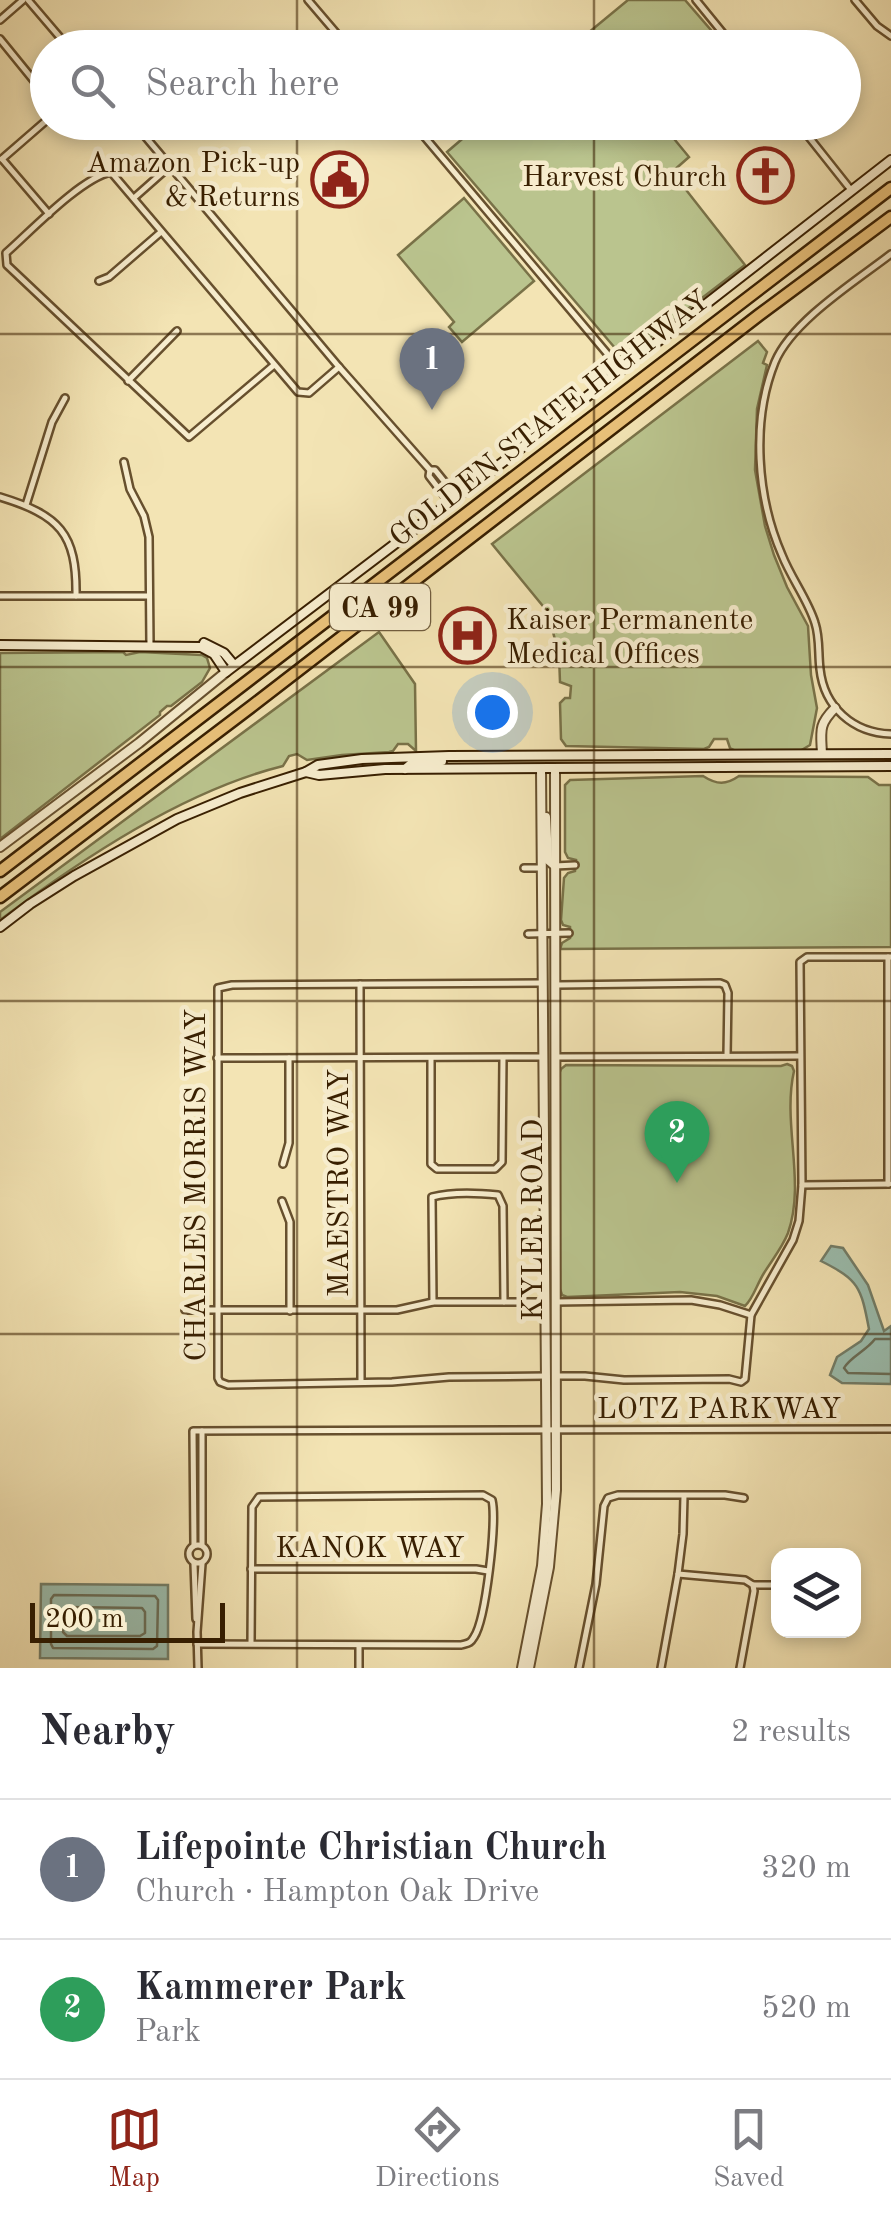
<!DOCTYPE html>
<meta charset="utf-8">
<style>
body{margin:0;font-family:"Old Standard TT",serif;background:#f2f2f3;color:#2b2b33}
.controls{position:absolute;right:30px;bottom:30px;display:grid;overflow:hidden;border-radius:20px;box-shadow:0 5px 15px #0003}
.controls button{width:90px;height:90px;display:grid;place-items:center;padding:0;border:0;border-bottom:2px solid #e1e1e2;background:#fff;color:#2b2b33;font:50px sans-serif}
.scale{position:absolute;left:30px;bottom:25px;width:195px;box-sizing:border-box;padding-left:10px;border:5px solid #381f01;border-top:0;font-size:28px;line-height:35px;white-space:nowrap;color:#381f01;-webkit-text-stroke:8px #f7edce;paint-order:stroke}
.you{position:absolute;left:492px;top:712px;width:35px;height:35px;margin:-25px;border:8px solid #fff;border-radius:50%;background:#1a73e8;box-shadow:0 0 0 15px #1a73e833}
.badge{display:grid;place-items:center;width:65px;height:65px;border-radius:50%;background:#8f2418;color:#fff;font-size:32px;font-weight:700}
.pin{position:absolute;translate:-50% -82px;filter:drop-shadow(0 2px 5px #0008)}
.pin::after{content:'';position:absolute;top:52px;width:35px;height:30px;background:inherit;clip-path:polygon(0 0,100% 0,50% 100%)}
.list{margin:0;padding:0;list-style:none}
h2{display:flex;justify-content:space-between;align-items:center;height:130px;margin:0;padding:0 40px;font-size:42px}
h2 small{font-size:32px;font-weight:400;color:#7c7c81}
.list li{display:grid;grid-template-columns:65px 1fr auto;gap:30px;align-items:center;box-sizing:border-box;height:140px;padding:0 40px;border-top:2px solid #e1e1e2}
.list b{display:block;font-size:38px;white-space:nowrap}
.list p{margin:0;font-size:32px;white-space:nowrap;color:#7c7c81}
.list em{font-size:32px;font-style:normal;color:#7c7c81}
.icon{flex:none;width:55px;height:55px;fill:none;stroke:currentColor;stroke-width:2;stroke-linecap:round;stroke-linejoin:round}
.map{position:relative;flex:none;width:891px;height:1668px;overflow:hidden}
.search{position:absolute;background:#fff;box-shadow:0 5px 15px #0003;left:30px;right:30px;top:30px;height:110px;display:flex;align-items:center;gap:25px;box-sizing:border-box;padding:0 35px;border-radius:55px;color:#7c7c81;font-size:38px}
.sheet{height:410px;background:#fff}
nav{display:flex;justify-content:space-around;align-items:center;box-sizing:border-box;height:140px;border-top:2px solid #e1e1e2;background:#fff;font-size:28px;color:#7c7c81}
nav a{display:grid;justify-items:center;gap:5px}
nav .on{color:#8f2418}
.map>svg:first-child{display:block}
</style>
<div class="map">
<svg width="891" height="1668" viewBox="0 0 891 1668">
<rect width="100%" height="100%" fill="#f3e4b4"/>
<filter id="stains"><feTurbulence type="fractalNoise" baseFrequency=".002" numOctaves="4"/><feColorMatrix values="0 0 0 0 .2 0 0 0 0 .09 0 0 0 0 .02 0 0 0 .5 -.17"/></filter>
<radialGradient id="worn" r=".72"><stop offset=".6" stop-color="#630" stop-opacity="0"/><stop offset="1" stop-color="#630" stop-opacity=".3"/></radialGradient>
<!-- green -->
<g fill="#bac48e" stroke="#797248" stroke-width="2.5">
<polygon points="628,0 685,0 723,44 719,48 571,47"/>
<polygon points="482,122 661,123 689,157 672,172 745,265 629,354 621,355 447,152"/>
<polygon points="464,198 534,281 462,342 449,327 454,322 398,255"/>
<polygon points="758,341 767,352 763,363 767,365 757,409 755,470 765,526 774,555 787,587 808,626 811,675 817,708 810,745 800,751 734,750 730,748 727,739 714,739 709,747 704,749 566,746 561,739 560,703 565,698 570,698 571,686 560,682 559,655 553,632 556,622 492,544"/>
<path d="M379 632 415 684 416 751 408 744H398L393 751 389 752 342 755 307 760 297 754 289 756 283 766C183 791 82 859 0 920V912Z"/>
<polygon points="123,652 126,655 140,652 202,655 207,658 210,668 202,682 171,706 167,706 160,712 160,715 0,839 0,653"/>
<path d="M703 776C717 785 726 785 739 776L868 777 879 785H891V947L560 949 562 943 570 938V927L563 925 561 920 564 878 568 873 575 871 576 860 568 858 565 852V785L570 780Z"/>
<path d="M787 1064 792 1066 794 1071C782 1124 806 1182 788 1233 782 1248 772 1260 764 1273 757 1284 753 1299 745 1306L717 1296 680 1292 567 1297 562 1295 560 1289 559 1074 561 1069 566 1065 781 1066Z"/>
</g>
<!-- water -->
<g fill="#9bbeaf" stroke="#737e69" stroke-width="2.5">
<path d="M831 1246 843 1248 868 1285 884 1331 891 1326V1384L842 1383 830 1375 837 1357 861 1341 869 1329C861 1287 859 1280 821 1261Z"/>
<polygon points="41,1584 168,1585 168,1659 40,1658"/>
</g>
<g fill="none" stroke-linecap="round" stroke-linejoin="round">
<!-- shore -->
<g stroke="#6a6e58" stroke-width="2.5">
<path d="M891 1339H875C866 1351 850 1357 844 1368L848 1373 891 1374"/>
<polygon points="54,1595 155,1596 158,1600 157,1646 153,1649 53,1648 51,1644 51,1599"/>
<polygon points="67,1607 142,1608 145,1612 145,1633 140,1636 67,1636 63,1632 63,1611"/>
</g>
<defs>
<g id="minor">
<polyline points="28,0 69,48"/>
<polyline points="308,0 349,48"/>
<polyline points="696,0 735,48"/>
<polyline points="855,0 877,26 891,36"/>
<polyline points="0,20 23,0"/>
<polyline points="0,39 48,98"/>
<polyline points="133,122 339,367 430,470 435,470 456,496"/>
<polyline points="412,122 621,370"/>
<polyline points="797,122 851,190"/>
<polyline points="2,159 49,214"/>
<polyline points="2,159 48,119"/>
<polyline points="135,197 170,166"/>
<path d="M891 254C856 281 792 321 775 362 751 421 757 498 782 555 791 578 808 600 815 623 820 638 818 654 820 669 824 707 853 733 891 734"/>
<polyline points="99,281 109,277 161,232"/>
<path d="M274 365 189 437 7 265 6 253C31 231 81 178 111 172L298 392 309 393 339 367"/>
<polyline points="128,381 177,331"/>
<polyline points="124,462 130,489 144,516 149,537 150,646"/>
<polyline points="430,470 429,476 449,502"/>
<path d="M0 497C59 515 77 533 76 596"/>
<polyline points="26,505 52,422 65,398"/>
<polyline points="0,596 149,596"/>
<polyline points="555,866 575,865"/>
<polyline points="524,868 541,868"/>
<polyline points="528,934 569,933"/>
<polyline points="888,957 888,1184"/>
<polyline points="541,983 232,985 218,988 218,1378 220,1382 228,1385 392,1382 449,1377 547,1376"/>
<polyline points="360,984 361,1381"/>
<polyline points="557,985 720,983 725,985 728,993 727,1056"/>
<polyline points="557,1057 800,1056"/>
<polyline points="217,1058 544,1057"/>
<polyline points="431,1058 431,1164 437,1169 495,1169 502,1162 503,1058"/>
<polyline points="283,1164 289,1143 289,1058"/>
<polyline points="802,1185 889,1184"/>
<polyline points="282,1201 290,1222 290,1311"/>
<path d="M433 1302 432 1197C451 1192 479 1193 498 1195L503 1206 504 1302"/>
<polyline points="556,1302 691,1300 720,1305 751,1315"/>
<polyline points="185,1310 397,1310 433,1302 546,1302"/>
<polyline points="555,1376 585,1376 624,1380 729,1379 741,1382 745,1379 751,1315 793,1240 799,1221 802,1185 800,962 807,957 891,957"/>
<circle cx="198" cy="1554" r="9"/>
<polyline points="194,1545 193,1431 891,1429"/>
<polyline points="202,1545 202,1431"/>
<polyline points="194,1564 196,1619"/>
<polyline points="251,1569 476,1569 488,1571"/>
<polyline points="678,1574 745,1580 753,1585 773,1585"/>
<path d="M197 1644 461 1645C468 1643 470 1644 474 1637 486 1619 497 1521 492 1500L483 1495 259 1497 252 1507 251 1644"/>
<polyline points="359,1646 359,1668"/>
<polyline points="198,1668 197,1632 202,1564"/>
<polyline points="579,1668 596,1584 604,1506 608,1498 618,1495 725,1495 744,1498"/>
<polyline points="661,1668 678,1574 683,1534 684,1496"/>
<polyline points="740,1668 754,1591 753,1585"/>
</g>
<g id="tertiary">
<path d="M822 754C821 731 818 725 835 708"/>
<polyline points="546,817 548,860 555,866"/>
<polyline points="0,847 139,743 226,672"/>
<polyline points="522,1668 542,1566 547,1504 541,769"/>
<polyline points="529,1668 549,1567 556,1490 555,769"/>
</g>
<g id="secondary">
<polyline points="204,643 224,653 234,665"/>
<polyline points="0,645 201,647 214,654 226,672 503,462 891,160"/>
<polyline points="405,769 412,763 442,761"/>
<polyline points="306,772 319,775 385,769 891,766"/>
<polyline points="0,927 30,904 74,876 177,819 240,793 306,772 318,765 362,759 449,756 891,754"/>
</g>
<g id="motorway">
<path d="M0 871C299 645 594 415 891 188"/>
<polyline points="0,897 252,706 759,315 891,217"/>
</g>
</defs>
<!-- minor casing -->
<use href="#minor" stroke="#67502e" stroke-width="10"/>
<!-- tertiary casing -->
<use href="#tertiary" stroke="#67502e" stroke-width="12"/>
<!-- secondary casing -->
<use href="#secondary" stroke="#381f01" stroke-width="12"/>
<!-- motorway casing -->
<use href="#motorway" stroke="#381f01" stroke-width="15"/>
<!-- minor -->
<use href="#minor" stroke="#f7edce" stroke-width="5"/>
<!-- tertiary -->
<use href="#tertiary" stroke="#f7edce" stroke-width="8"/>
<!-- secondary -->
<use href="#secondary" stroke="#f7edce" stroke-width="8"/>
<!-- motorway -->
<use href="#motorway" stroke="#eac27a" stroke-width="10"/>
</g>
<!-- grid -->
<path fill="none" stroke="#381f01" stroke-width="2.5" stroke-opacity="0.55" d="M297 0V48M594 0V48M297 122V1668M594 122V1668M0 334H891M0 667H891M0 1001H891M0 1334H891"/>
<!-- icons -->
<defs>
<symbol id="church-ring" viewBox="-11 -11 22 22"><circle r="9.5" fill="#f7edce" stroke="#8f2418" stroke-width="1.5"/><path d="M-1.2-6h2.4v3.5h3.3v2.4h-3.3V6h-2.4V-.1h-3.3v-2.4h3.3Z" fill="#8f2418"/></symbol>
<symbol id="civic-ring" viewBox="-11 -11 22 22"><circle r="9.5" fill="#f7edce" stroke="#8f2418" stroke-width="1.5"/><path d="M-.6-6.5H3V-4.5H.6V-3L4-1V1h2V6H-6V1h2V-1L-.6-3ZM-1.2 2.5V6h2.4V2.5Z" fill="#8f2418"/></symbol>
<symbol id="hospital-ring" viewBox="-11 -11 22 22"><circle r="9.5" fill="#f7edce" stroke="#8f2418" stroke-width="1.5"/><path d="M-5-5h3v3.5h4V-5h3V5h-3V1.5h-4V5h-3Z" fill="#8f2418"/></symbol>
</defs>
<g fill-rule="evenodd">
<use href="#church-ring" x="734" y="144" width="63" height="63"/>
<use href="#civic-ring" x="308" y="148" width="63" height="63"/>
<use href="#hospital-ring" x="436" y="604" width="63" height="63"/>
</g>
<g text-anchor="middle" stroke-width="9" stroke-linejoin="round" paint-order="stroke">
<!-- shield labels -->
<rect fill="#f7edce" stroke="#715d3e" stroke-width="2.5" x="330" y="584" width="100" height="46" rx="8"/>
<g font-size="28" font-weight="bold" fill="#381f01">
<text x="380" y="617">CA 99</text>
</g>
<!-- poi labels -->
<g font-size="30" fill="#381f01" stroke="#f7edce" text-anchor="end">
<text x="300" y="172">Amazon Pick-up<tspan x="300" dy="34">&amp; Returns</tspan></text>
<text x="727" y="186">Harvest Church</text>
<text x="506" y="629" text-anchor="start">Kaiser Permanente<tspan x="506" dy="34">Medical Offices</tspan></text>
</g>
<!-- street labels -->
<g font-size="30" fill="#381f01" stroke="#f7edce">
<text transform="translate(549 418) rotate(-38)" y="10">GOLDEN STATE HIGHWAY</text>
<text transform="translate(338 1183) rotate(-90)" y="10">MAESTRO WAY</text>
<text transform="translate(195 1185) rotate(-90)" y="10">CHARLES MORRIS WAY</text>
<text transform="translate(532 1220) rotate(-90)" y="10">KYLER ROAD</text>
<text x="719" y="1418">LOTZ PARKWAY</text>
<text x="370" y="1557">KANOK WAY</text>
</g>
</g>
<rect width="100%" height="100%" filter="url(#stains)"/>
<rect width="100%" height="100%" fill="url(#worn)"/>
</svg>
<div class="controls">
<button><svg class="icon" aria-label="layers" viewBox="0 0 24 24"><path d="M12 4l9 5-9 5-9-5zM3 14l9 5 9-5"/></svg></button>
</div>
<div class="scale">200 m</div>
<div class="you"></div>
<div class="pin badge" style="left:432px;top:410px;background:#6b7280">1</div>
<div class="pin badge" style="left:677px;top:1183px;background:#2e9e5b">2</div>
<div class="search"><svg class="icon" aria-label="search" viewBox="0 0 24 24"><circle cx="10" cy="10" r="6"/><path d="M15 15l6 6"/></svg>Search here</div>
</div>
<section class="sheet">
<h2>Nearby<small>2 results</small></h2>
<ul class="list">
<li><span class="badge" style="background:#6b7280">1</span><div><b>Lifepointe Christian Church</b><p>Church · Hampton Oak Drive</p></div><em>320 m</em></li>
<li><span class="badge" style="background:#2e9e5b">2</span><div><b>Kammerer Park</b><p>Park</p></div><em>520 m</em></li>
</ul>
</section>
<nav>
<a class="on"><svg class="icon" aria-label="map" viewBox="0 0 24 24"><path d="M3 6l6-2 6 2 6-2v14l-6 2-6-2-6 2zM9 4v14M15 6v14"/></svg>Map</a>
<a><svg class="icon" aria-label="directions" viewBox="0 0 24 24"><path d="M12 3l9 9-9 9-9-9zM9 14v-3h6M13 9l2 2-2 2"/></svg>Directions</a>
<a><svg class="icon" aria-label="saved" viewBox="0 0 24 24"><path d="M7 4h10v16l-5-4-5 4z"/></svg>Saved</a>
</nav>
